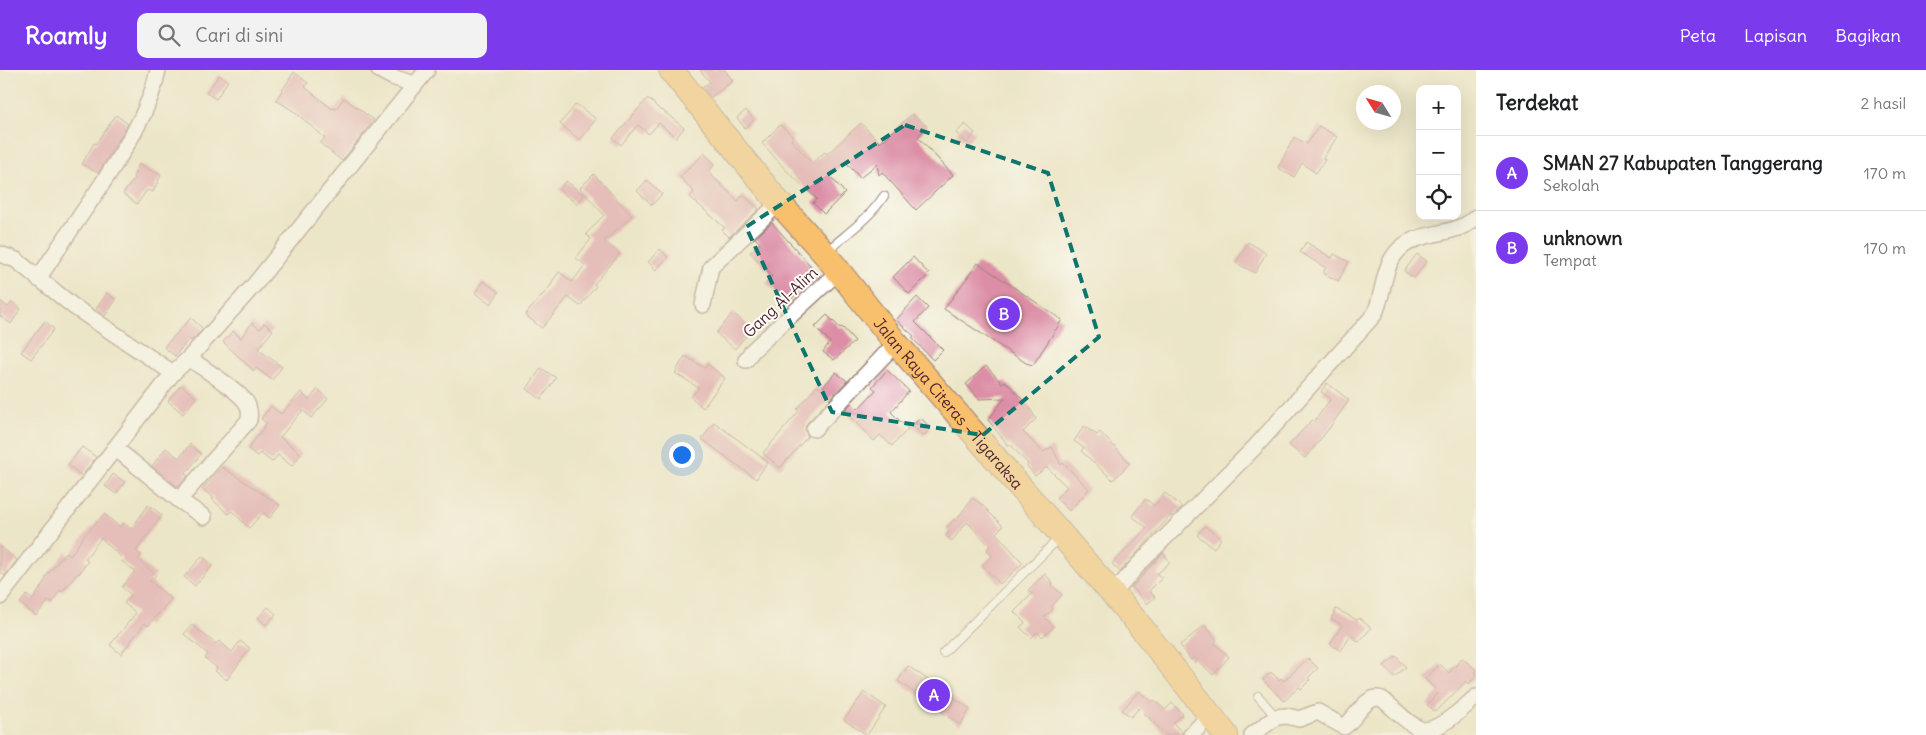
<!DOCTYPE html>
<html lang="id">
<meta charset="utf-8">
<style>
body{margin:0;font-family:Delius,sans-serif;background:#f2f2f2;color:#202124}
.controls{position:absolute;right:15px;top:15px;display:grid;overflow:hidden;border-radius:10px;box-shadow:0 5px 20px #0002}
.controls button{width:45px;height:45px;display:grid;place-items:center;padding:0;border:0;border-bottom:1px solid #e0e0e0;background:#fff;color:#202124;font:25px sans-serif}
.compass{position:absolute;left:1356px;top:15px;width:45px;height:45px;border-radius:50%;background:#fff;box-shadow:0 5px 20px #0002;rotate:307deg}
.you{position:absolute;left:681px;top:384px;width:18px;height:18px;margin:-12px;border:4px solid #fff;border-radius:50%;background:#1a73e8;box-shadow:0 0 0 8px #1a73e833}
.badge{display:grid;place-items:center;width:32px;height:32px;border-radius:50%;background:#7c3aed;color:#fff;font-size:16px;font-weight:700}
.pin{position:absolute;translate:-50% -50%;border:2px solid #fff;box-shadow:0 1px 5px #0006}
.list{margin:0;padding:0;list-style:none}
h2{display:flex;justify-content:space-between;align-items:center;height:65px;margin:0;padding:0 20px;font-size:21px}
h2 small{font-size:16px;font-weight:400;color:#757577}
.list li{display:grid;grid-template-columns:32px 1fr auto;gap:15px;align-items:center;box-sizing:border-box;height:75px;padding:0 20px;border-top:1px solid #e0e0e0}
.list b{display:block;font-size:19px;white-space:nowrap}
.list p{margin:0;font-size:16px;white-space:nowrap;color:#757577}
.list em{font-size:16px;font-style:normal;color:#757577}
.icon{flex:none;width:28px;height:28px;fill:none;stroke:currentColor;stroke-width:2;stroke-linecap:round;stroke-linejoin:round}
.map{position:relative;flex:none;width:1476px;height:665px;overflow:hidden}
header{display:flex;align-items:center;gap:30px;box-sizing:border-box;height:70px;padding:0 25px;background:#7c3aed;color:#fff}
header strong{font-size:24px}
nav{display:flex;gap:28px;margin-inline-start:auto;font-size:18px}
.search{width:350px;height:45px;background:#f2f2f2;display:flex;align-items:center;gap:12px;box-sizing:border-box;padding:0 18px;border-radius:10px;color:#757577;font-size:19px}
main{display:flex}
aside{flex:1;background:#fff}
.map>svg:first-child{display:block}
</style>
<header>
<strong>Roamly</strong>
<div class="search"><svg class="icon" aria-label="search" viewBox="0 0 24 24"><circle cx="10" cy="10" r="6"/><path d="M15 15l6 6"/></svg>Cari di sini</div>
<nav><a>Peta</a><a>Lapisan</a><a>Bagikan</a></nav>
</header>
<main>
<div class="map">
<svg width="1476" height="665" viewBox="0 0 1476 665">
<rect width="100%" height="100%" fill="#fdfcf7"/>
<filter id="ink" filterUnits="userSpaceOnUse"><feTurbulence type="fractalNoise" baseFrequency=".02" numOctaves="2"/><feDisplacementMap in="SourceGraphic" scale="10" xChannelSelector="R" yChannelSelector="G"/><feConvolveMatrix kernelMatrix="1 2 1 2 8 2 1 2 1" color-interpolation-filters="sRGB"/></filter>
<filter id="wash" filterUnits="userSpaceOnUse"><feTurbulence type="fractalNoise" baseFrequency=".0096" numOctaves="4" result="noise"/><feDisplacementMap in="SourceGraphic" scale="20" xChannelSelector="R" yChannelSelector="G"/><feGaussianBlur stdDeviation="1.12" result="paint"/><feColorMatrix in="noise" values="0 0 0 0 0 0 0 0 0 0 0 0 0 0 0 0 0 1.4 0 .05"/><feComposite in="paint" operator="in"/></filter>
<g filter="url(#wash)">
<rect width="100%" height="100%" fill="#ece6c8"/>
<g id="blocks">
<!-- building -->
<g fill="#dc8ea6">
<polygon points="700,0 725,0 733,11 711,27 703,17 710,12"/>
<polygon points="294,2 308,13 305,17 332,39 333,38 336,39 344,28 374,50 342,91 320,73 325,68 295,42 276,30"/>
<polygon points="219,5 228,11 216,29 206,23"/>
<polygon points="648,28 661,41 662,40 684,58 676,68 659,53 649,64 638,55 621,75 613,68"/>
<polygon points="576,34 596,49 580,70 560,54"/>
<polygon points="746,40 754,50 745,58 737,48"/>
<polygon points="912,44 927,56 918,67 953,105 916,140 882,102 879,105 877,94 860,108 846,92 829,105 845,123 824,144 813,133 817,129 787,101 762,73 780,55 794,67 791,70 812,93 825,82 827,84 861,53 880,73"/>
<polygon points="116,45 128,54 98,103 82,94 94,73 96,74"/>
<polygon points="965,54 975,63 967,73 956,63"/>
<polygon points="1319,56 1337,67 1323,88 1325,90 1316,103 1302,93 1294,107 1278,98 1294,67 1307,74"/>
<polygon points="704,83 715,94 708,102 738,131 743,125 759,139 729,167 722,160 725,158 690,127 694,122 680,107"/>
<polygon points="139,94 161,105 153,122 147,120 137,134 123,124 135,108 133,107"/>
<polygon points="594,104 632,146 604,171 620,184 594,214 596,216 580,236 568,227 542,258 525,245 552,214 551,213 559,202 572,212 585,195 576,188 591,169 586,164 604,145 580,118"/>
<polygon points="647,110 662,124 652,135 637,121"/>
<polygon points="566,111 584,125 577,134 559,120"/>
<polygon points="772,153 820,206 810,215 807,212 787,233 766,213 772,206 750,182 760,173 755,168"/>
<polygon points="1248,172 1266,183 1255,203 1236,193"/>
<polygon points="1306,172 1332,188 1334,184 1349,192 1338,211 1323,203 1326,198 1300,182"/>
<polygon points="660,179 668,187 656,200 648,192"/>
<polygon points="1417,184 1427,191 1414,208 1404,201"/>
<polygon points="913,187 929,204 909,224 893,207"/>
<polygon points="978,193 1062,250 1033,295 1026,293 944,239"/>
<polygon points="483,211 499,222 491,234 475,223"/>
<polygon points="107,223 116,230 105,246 96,239"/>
<polygon points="917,227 928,238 915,252 943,280 933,290 912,268 914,266 896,250"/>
<polygon points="0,231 8,237 12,232 21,239 11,254 0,246"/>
<polygon points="733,243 752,259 735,279 716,263"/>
<polygon points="827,245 840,258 842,257 855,271 834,290 823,282 830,272 815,257"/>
<polygon points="191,248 203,259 191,271 189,269 175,286 164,277"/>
<polygon points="45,251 54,259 31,289 21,282"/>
<polygon points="252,253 260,259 264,253 273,260 258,279 282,297 272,310 256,298 254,301 223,272 233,261 241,268"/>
<polygon points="685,286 705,298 707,294 725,308 703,338 691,327 699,318 675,303"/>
<polygon points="986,296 1002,313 1005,311 1028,335 1036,349 1023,362 1043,382 1052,377 1061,395 1063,393 1089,419 1069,441 1056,428 1067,417 1047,397 1035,406 1027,396 1028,394 1010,374 1008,375 988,350 1005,328 979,329 966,314"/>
<polygon points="541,298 556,308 541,329 527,319"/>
<polygon points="887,300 909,321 891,342 908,359 892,376 880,365 874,371 844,341 852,333 858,339 876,320 872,317"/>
<polygon points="836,302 847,311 807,353 805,361 808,366 780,398 763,383 799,341 797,339 817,316 821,319"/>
<polygon points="1327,313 1349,330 1328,360 1305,388 1289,375 1312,350 1314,352 1329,331 1330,328 1321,322"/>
<polygon points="181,315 196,328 183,344 168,331"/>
<polygon points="318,319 328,329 311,348 303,340 280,367 301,384 292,396 278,385 272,392 260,383 257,386 248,379 267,353 261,349 271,336 281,344 301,322 309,330"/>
<polygon points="921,348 931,359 923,366 912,355"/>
<polygon points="714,352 768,392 756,409 702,369"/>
<polygon points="1084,356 1097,365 1100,362 1130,393 1113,410 1081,381 1084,378 1074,371"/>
<polygon points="190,374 201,384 185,404 188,406 178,417 152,396 166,378 179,388"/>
<polygon points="82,377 96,387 82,406 68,395"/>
<polygon points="222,397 280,435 270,448 263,443 249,458 232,441 228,444 212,429 214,428 202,419"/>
<polygon points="113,404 125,412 116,424 105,416"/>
<polygon points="1165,423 1182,437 1173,447 1171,445 1120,502 1112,494 1147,458 1132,446 1146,429 1154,436"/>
<polygon points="972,428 981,434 1003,456 996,463 1023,493 1000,514 982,495 992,486 987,480 990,476 967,452 952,471 946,466 949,461 946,458 954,449 956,451"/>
<polygon points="148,435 162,445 136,481 141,485 138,489 156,505 150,511 171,529 148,556 145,553 121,584 110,575 136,543 124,533 131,525 122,517 135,501 120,490 122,488 101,468 85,489 88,491 79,504 78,503 62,522 60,520 52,533 48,531 36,546 20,533 27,525 33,530 46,509 45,508 66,482 70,486 84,466 104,444 120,457 124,453 131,459"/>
<polygon points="1205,456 1221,469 1214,478 1197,465"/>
<polygon points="0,476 17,490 5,506 0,502"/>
<polygon points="1163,483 1170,492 1157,504 1162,508 1149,521 1155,527 1147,534 1132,517"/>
<polygon points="202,486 213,495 195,516 184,507"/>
<polygon points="1045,504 1053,513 1052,515 1062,525 1051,537 1053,539 1044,547 1054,557 1042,567 1037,562 1031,568 1020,557 1025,553 1014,542 1032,524 1028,520"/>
<polygon points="268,537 276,544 266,555 258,548"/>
<polygon points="1336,539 1357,550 1359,548 1371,558 1359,572 1351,565 1341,581 1330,574 1342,555 1331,549"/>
<polygon points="192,555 216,574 219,571 232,582 240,571 250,578 227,610 215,601 217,598 205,588 208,584 184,564"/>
<polygon points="1205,555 1217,570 1214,573 1229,587 1213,605 1194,587 1191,590 1180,575"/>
<polygon points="1396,586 1406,597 1394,607 1384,596"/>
<polygon points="1308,588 1318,598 1308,608 1310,610 1301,619 1299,617 1284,631 1263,610 1271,602 1279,610 1281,608 1284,611"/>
<polygon points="1462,588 1476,600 1476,606 1469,614 1466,611 1436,642 1427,635 1438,622 1425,609 1440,594 1449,603"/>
<polygon points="908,596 970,639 960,655 898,611"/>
<polygon points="1139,621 1152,632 1154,630 1165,640 1172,633 1183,644 1173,653 1182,662 1182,665 1166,665 1139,638 1131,647 1122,640"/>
<polygon points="864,622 886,637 867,665 844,650"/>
</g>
</g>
</g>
<g filter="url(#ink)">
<use href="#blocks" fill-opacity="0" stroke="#9b827a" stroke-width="1"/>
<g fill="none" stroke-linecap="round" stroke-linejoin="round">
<defs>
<g id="lane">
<path d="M826 182C846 164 869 149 884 126"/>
<polyline points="943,583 1061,466"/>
<polyline points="1258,626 1276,647"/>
</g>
<g id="street">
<polyline points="379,0 392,7 414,14"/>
<polyline points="0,184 16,190 73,236 173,303"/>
<path d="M38 209C57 180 76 152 96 123 121 85 149 45 158 0"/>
<polyline points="703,235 711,197 779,133"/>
<polyline points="746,290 752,281 839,201"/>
<polyline points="814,359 896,273"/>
<path d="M115 378 179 430 249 350C250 343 250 338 246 332 234 317 205 300 189 288"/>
<polyline points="179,430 204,447"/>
<path d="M1113 524 1138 495 1256 376 1374 245C1384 226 1382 200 1396 183 1416 158 1454 169 1476 147"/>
<polyline points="0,527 173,303 189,288 255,214 427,0"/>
<polyline points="1191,665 1210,645"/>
<path d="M1252 665 1276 647 1287 646 1299 649 1318 642 1344 657C1356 649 1366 623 1382 629 1394 638 1406 653 1420 659 1436 665 1464 637 1476 627"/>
</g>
<g id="primary">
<path id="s1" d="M671 0 779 133 825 184 896 273 1136 551 1226 665"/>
</g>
</defs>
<!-- lane casing -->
<use href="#lane" stroke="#9b827a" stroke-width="10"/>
<!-- street casing -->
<use href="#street" stroke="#9b827a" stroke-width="18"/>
<!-- primary casing -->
<use href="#primary" stroke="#9b827a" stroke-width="26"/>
<!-- lane -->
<use href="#lane" stroke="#fff" stroke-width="8"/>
<!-- street -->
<use href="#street" stroke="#fff" stroke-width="15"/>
<!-- primary -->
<use href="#primary" stroke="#f8bf6c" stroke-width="24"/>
</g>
</g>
<!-- marked area -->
<path d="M0 0H1476V665H0ZM905 55 1048 103 1099 267 983 365 832 342 746 157Z" fill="#ece6c8" fill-opacity=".55" fill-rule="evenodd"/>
<path fill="none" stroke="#0f766e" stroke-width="4" stroke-dasharray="10 6" stroke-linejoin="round" d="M905 55 1048 103 1099 267 983 365 832 342 746 157Z"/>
<g text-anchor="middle" stroke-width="4" stroke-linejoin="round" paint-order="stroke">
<!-- street labels -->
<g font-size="16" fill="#4a1f2b" stroke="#fdfcf7">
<text transform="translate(780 232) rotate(-43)" y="6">Gang Al-Alim</text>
<text dy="6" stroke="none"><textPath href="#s1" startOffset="434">Jalan Raya Citeras - Tigaraksa</textPath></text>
</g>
</g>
</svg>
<div class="controls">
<button>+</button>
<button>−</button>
<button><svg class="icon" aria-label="locate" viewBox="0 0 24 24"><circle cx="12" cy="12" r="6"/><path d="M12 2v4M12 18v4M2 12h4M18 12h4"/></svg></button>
</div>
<svg class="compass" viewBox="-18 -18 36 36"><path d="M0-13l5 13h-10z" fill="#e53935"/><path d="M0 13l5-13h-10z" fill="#757577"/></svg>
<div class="you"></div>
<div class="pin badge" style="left:934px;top:625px">A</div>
<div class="pin badge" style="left:1004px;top:244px">B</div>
</div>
<aside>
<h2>Terdekat<small>2 hasil</small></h2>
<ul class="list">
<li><span class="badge">A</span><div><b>SMAN 27 Kabupaten Tanggerang</b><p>Sekolah</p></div><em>170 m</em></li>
<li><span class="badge">B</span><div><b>unknown</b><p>Tempat</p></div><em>170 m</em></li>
</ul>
</aside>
</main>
